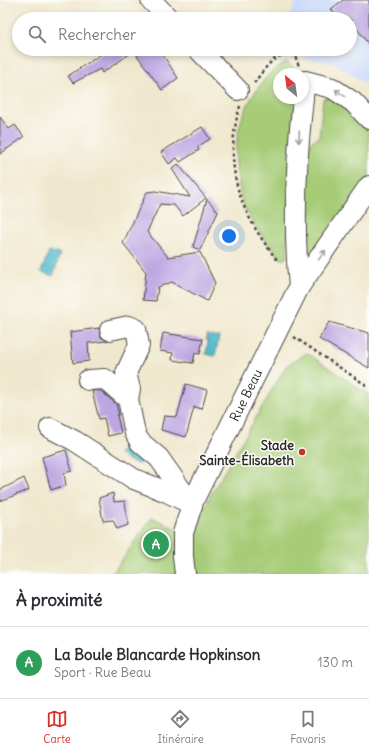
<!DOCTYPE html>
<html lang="fr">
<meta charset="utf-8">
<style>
body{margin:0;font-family:Delius,sans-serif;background:#f2f2f3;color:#2b2b33}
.compass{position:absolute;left:273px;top:68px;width:36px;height:36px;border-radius:50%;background:#fff;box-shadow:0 2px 6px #0003;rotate:331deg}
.you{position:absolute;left:229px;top:236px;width:14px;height:14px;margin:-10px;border:3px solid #fff;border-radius:50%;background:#1a73e8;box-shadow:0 0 0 6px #1a73e833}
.badge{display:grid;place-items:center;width:26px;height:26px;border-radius:50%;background:#d93025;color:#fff;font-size:13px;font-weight:700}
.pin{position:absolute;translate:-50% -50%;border:2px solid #fff;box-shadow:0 1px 4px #0006}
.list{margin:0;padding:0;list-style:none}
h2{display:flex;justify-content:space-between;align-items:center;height:52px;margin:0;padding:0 16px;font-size:17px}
h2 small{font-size:13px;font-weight:400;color:#7c7c81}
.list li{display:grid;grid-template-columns:26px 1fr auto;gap:12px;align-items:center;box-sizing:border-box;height:72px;padding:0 16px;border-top:1px solid #e1e1e2}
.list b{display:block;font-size:15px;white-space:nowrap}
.list p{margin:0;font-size:13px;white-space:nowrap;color:#7c7c81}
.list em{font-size:13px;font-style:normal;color:#7c7c81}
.icon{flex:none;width:22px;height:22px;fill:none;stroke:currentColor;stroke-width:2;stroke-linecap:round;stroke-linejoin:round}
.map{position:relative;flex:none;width:369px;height:574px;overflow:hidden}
.search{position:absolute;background:#fff;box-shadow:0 2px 6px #0003;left:12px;right:12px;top:12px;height:44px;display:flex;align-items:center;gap:10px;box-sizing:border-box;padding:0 14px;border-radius:22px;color:#7c7c81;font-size:15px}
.sheet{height:124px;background:#fff}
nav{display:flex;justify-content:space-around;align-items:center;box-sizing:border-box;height:56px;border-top:1px solid #e1e1e2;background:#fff;font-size:11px;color:#7c7c81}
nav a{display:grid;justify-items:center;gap:2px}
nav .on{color:#d93025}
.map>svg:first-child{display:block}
</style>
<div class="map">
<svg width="369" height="574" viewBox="0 0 369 574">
<rect width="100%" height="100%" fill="#fdfcf7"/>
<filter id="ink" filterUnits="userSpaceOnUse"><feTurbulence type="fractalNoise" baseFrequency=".025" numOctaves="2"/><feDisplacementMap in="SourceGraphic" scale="8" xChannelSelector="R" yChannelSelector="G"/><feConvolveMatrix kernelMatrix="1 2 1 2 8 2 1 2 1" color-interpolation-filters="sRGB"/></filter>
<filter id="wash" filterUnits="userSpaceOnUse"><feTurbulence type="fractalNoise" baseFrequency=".012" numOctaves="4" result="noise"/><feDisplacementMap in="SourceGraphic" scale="16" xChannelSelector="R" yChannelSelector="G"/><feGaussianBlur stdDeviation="0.9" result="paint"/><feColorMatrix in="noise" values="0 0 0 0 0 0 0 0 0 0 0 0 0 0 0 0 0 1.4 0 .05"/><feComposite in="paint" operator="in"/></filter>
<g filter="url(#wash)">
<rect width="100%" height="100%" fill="#f0e8ce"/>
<!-- built -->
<polygon fill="#ccdbfa" points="297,0 369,0 369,86 336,64 307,59 296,49 350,49 350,19 288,19"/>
<!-- green -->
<g fill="#a6cc77" stroke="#687c51">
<path d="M287 62 293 67 295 74H279V98H294L287 256 285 259H281C269 245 250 221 243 204 241 199 240 192 239 186 232 152 236 120 256 91 264 80 273 67 287 62Z"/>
<polygon points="331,97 369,127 369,177 312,263 303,262 305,146 319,137 323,99"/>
<polygon points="307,353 369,395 369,574 195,574 194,569 194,538 202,510 286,366"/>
<polygon points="152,517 180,531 180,574 112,574"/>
</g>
<!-- water -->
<g fill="#4ebaca" stroke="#3c727a">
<polygon points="49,251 60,254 53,276 41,272"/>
<polygon points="207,335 219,337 215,356 206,354 208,340 206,340"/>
<polygon points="124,449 140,454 143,458 142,462 138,464 125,459 119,453"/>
</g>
<g id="blocks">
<!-- building -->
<g fill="#bca5e2">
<polygon points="343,0 369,0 369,45 350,19 339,19 331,9"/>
<polygon points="109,49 159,49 178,78 162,90 134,51 102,73 100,69 73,83 68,76"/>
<polygon points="0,117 9,129 15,125 24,137 0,154"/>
<polygon points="202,127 210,139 197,147 199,150 180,162 177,158 169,164 161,152"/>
<polygon points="178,164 206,198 183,216 174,205 160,204 147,232 168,257 200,252 215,283 207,301 172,282 158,287 156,301 143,300 146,272 123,243 147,192 155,191 190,197 172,169"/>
<polygon points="207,199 218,212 200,250 193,247"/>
<polygon points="329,322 369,333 369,368 319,339"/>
<polygon points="99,328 101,337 107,341 88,343 89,361 73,363 70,332"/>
<polygon points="163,333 203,339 200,354 195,353 193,363 172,360 173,353 160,351"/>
<polygon points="186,384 207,390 202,409 194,407 186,437 161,430 164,416 177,417"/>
<polygon points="92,391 101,391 116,404 119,415 117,415 121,433 108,436 104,418 99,419"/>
<polygon points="66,450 72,471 64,473 66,485 51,490 42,457"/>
<polygon points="24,478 29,490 0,501 0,490"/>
<polygon points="113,493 114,502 125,501 128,525 117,529 113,520 103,521 99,498"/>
</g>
</g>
</g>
<g filter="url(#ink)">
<use href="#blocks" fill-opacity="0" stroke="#494743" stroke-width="1"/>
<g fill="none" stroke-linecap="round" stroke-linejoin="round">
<defs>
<g id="minor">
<polyline points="151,0 169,19"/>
<polyline points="198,49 238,90"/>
<polyline points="303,96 305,81 332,88 353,102 369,119"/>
<path d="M299 287C293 225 296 160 303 98"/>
<polyline points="110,330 129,326 136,329 139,345 126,373 130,389 128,399"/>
<polyline points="88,380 105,379 128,399 135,433 140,442 159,458 192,505"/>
<polyline points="50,428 75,441 134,479 167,492 189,503"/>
<path id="s1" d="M185 574 183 556V533L194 499 299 287 369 186"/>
</g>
</defs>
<!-- minor casing -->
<use href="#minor" stroke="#494743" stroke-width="22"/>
<!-- path -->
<g stroke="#494743" stroke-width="2.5" stroke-dasharray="3 3" stroke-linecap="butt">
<path d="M254 83C265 69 275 50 295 56L299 66"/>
<path d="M240 106C222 168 240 213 278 261"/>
<polyline points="294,337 369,387"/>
</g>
<!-- minor -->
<use href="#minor" stroke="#fff" stroke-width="20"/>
</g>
<!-- one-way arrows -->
<defs><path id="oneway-shaft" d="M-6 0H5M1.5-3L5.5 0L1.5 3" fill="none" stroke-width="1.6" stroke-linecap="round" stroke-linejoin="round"/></defs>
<g stroke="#a0a0a0">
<use href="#oneway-shaft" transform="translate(340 93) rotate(-145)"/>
<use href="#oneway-shaft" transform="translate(299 137) rotate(94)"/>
<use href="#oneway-shaft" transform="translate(322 255) rotate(-55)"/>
</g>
</g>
<!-- markers -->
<circle fill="#c8321e" stroke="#fdfcf7" stroke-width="1.5" cx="302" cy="452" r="4"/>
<g text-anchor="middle" stroke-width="3" stroke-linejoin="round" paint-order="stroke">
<!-- street labels -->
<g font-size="13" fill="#2b2b2b" stroke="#fdfcf7">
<text dy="5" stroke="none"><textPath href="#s1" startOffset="193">Rue Beau</textPath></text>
</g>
<!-- poi labels -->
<g font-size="13" font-weight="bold" fill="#2b2b2b" stroke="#fdfcf7" text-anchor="end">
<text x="294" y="450">Stade<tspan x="294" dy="15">Sainte-Élisabeth</tspan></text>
</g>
</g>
</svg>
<svg class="compass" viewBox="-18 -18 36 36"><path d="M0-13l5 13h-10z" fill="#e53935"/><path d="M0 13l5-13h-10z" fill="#7c7c81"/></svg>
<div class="you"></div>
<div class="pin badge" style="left:156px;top:544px;background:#2e9e5b">A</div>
<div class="search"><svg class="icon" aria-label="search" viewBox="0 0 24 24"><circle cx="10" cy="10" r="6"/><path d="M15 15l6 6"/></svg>Rechercher</div>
</div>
<section class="sheet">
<h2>À proximité<small></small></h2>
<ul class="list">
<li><span class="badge" style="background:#2e9e5b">A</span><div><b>La Boule Blancarde Hopkinson</b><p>Sport · Rue Beau</p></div><em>130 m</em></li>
</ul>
</section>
<nav>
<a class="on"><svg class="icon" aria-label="map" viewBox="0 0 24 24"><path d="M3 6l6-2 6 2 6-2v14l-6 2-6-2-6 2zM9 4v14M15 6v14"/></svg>Carte</a>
<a><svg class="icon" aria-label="directions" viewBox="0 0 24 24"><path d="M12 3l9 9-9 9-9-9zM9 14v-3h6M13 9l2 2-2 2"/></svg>Itinéraire</a>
<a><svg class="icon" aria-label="saved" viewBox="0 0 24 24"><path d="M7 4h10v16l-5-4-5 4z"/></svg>Favoris</a>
</nav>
